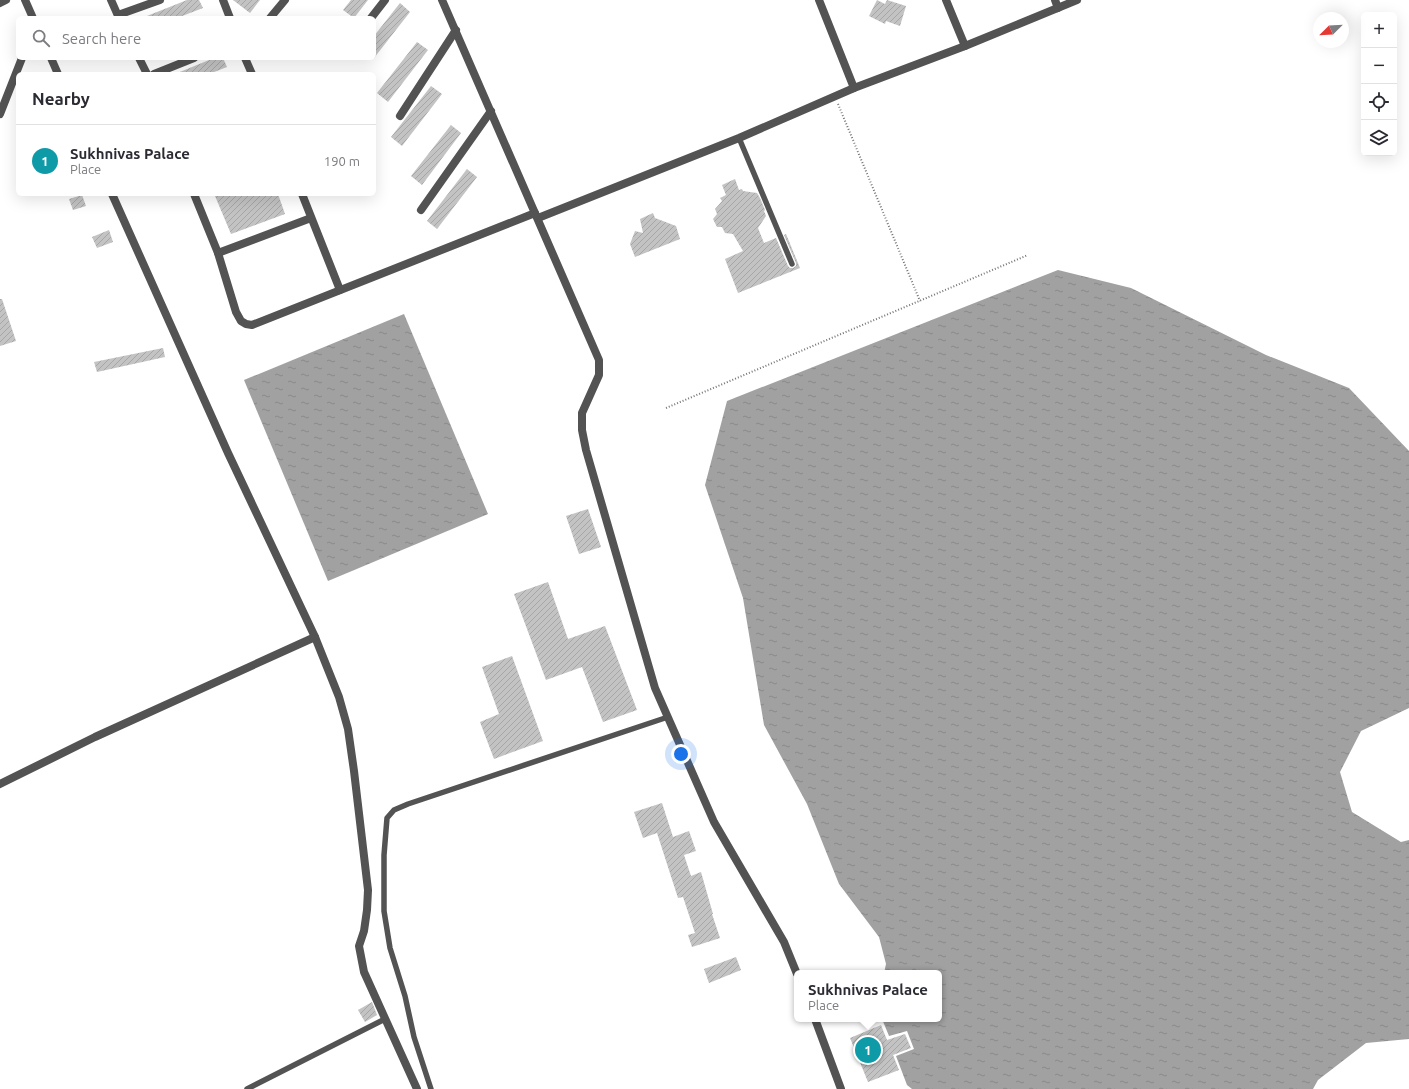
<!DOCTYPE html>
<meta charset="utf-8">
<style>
body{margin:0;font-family:Ubuntu,sans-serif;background:#f7f7f7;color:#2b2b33}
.controls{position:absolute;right:12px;top:12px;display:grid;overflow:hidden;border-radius:6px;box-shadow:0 4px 16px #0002}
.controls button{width:36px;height:36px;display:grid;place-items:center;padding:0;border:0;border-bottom:1px solid #e1e1e2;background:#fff;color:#2b2b33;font:20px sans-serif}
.compass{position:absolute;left:1313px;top:12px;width:36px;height:36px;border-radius:50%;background:#fff;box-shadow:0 4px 16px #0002;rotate:246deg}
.you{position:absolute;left:681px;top:754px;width:14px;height:14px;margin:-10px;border:3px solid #fff;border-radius:50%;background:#1a73e8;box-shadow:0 0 0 6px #1a73e833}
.badge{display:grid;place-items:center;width:26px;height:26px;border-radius:50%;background:#7c3aed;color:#fff;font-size:13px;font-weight:700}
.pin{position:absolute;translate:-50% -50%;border:2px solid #fff;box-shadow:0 1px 4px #0006}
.popup{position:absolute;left:794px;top:970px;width:148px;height:52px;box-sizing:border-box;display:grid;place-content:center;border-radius:6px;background:#fff;filter:drop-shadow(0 1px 3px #0005);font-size:13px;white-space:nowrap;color:#7c7c81}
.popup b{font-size:15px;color:#2b2b33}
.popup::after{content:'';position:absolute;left:50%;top:100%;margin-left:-8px;border:8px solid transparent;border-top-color:#fff}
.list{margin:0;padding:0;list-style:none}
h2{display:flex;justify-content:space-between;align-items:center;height:52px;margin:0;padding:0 16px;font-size:17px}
h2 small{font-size:13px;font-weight:400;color:#7c7c81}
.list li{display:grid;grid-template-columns:26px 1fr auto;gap:12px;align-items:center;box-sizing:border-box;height:72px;padding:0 16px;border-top:1px solid #e1e1e2}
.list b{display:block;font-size:15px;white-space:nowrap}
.list p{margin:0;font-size:13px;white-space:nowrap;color:#7c7c81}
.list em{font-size:13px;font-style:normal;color:#7c7c81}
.icon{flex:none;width:22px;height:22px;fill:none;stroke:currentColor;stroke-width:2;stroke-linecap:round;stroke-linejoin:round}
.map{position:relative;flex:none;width:1409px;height:1089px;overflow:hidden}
.search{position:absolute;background:#fff;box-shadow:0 4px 16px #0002;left:16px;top:16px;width:360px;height:44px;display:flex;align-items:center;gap:10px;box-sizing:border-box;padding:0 14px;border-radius:6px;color:#7c7c81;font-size:15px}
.panel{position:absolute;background:#fff;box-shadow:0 4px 16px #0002;left:16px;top:72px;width:360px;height:124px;border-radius:6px}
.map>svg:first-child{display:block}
</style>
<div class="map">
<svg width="1409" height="1089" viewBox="0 0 1409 1089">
<defs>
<pattern id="water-ripples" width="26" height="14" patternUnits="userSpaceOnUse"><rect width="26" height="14" fill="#a1a1a1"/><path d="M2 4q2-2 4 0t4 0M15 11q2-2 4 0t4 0" fill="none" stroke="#898989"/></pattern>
<pattern id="building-hatch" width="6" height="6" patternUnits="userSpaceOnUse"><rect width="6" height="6" fill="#c3c3c3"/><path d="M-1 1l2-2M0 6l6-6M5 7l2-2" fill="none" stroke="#a6a6a6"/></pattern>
</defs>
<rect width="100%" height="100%" fill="#fff"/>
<!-- water -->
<g fill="url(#water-ripples)">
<polygon points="1058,270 1131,288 1266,355 1349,388 1409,451 1409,708 1361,731 1340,772 1352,812 1401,842 1409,840 1409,1039 1366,1043 1318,1080 1313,1089 912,1089 907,1085 896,1056 914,1049 907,1031 889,1036 882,1019 939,1019 939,973 884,973 886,964 879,937 839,884 807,804 764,725 743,598 705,485 727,401"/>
<polygon points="404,314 488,514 328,581 244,380"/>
</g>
<!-- building -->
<g fill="url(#building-hatch)">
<polygon points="187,0 199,0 203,8 177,18 142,18"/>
<polygon points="233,0 260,0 250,13"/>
<polygon points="351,0 368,0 354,18 343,10"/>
<polygon points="877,0 885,4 887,0 906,6 900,26 886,21 885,24 869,16"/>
<polygon points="400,3 410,12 374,58 374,36"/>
<polygon points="417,42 428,50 388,102 377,93"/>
<polygon points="214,58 223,58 227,67 209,74 175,74"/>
<polygon points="431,86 442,94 402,146 391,137"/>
<polygon points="451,125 461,133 422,185 411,176"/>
<polygon points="467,169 477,177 437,229 427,221"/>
<polygon points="735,179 739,190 742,189 743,191 757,193 760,198 765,210 764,211 766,216 758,228 764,243 776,238 788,266 790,268 793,268 796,266 796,263 784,235 786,234 800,268 738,293 725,259 743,251 733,234 725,233 722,227 717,227 713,219 717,214 715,209 722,201 720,198 726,195 722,185"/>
<polygon points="221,194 278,194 285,214 231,234 215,196"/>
<polygon points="82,195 86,206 73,210 69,199"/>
<polygon points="653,213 655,218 676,226 680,239 635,257 630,244 635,231 643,233 640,219"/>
<polygon points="109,230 113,242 97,248 92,237"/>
<polygon points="0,299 2,299 16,341 0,346"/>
<polygon points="163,348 165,357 97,372 94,362"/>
<polygon points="588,509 601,547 579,554 566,516"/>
<polygon points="548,582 568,639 605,626 637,710 603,722 582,667 546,680 514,594"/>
<polygon points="512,656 543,741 494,759 480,722 499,714 482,667"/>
<polygon points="662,803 673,837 689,831 696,851 684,855 691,876 701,872 713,914 712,914 720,938 692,947 688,935 695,933 683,897 678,898 657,833 643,838 634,812"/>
<polygon points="736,957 741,970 709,983 704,969"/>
<polygon points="372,1002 377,1015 365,1022 358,1010"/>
<polygon points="881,1025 887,1040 905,1034 911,1048 893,1055 899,1070 868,1082 850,1038"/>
</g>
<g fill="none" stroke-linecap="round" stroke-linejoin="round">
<!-- path -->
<g stroke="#757575" stroke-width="2" stroke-dasharray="1 2" stroke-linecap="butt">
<polyline points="838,104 920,301"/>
<polyline points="666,408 1028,255"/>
</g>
<!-- service -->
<g stroke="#535353" stroke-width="5.5">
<polyline points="739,138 792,264"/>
<polyline points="247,1089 385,1019"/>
<polyline points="431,1089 414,1037 405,996 390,948 384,911 384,855 387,818 394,810 408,804 668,717"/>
</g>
<!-- minor -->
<g stroke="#535353" stroke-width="8">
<polyline points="25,0 33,18"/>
<polyline points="111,0 119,18"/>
<polyline points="223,0 230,18"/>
<polyline points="442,0 599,360 599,375 582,413 582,430 586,450 655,688 714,822 784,942 797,974"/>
<polyline points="819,0 854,88"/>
<polyline points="946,0 965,46"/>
<polyline points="1055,0 1058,8"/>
<polyline points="0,3 6,0"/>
<polyline points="118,15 160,0"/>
<polyline points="270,18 285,0"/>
<polyline points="371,18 385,0"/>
<polyline points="51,58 58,74"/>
<polyline points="139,58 147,74"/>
<polyline points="245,58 252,74"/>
<polyline points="154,74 194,58"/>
<polyline points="0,114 22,58"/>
<polyline points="400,116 456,30"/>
<polyline points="112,194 228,453 315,637 339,697 348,729 354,771 368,890 367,910 364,931 359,946 364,972 417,1089"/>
<polyline points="194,194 218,253 236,312 241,321 246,324 252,325 535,213"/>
<polyline points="302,194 340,290"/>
<polyline points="421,210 491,111"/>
<polyline points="538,218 739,138 854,88 965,46 1077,0"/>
<polyline points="218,253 311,218"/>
<polyline points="0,784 95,737 315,637"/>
<polyline points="815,1019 841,1089"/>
</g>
</g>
</svg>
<div class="controls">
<button>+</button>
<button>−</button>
<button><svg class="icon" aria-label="locate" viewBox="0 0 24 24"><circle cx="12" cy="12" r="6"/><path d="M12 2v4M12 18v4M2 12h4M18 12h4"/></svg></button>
<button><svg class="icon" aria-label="layers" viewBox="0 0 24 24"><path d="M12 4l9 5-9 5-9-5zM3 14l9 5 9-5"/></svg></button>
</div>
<svg class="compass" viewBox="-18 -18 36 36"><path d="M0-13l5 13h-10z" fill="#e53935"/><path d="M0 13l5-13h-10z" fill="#7c7c81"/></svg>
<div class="you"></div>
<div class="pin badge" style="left:868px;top:1050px;background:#0f9aa8">1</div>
<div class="popup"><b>Sukhnivas Palace</b>Place</div>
<div class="search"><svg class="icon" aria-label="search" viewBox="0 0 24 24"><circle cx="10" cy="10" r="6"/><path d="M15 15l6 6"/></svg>Search here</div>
<section class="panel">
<h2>Nearby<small></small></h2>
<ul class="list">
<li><span class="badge" style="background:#0f9aa8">1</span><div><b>Sukhnivas Palace</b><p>Place</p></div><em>190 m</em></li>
</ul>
</section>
</div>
